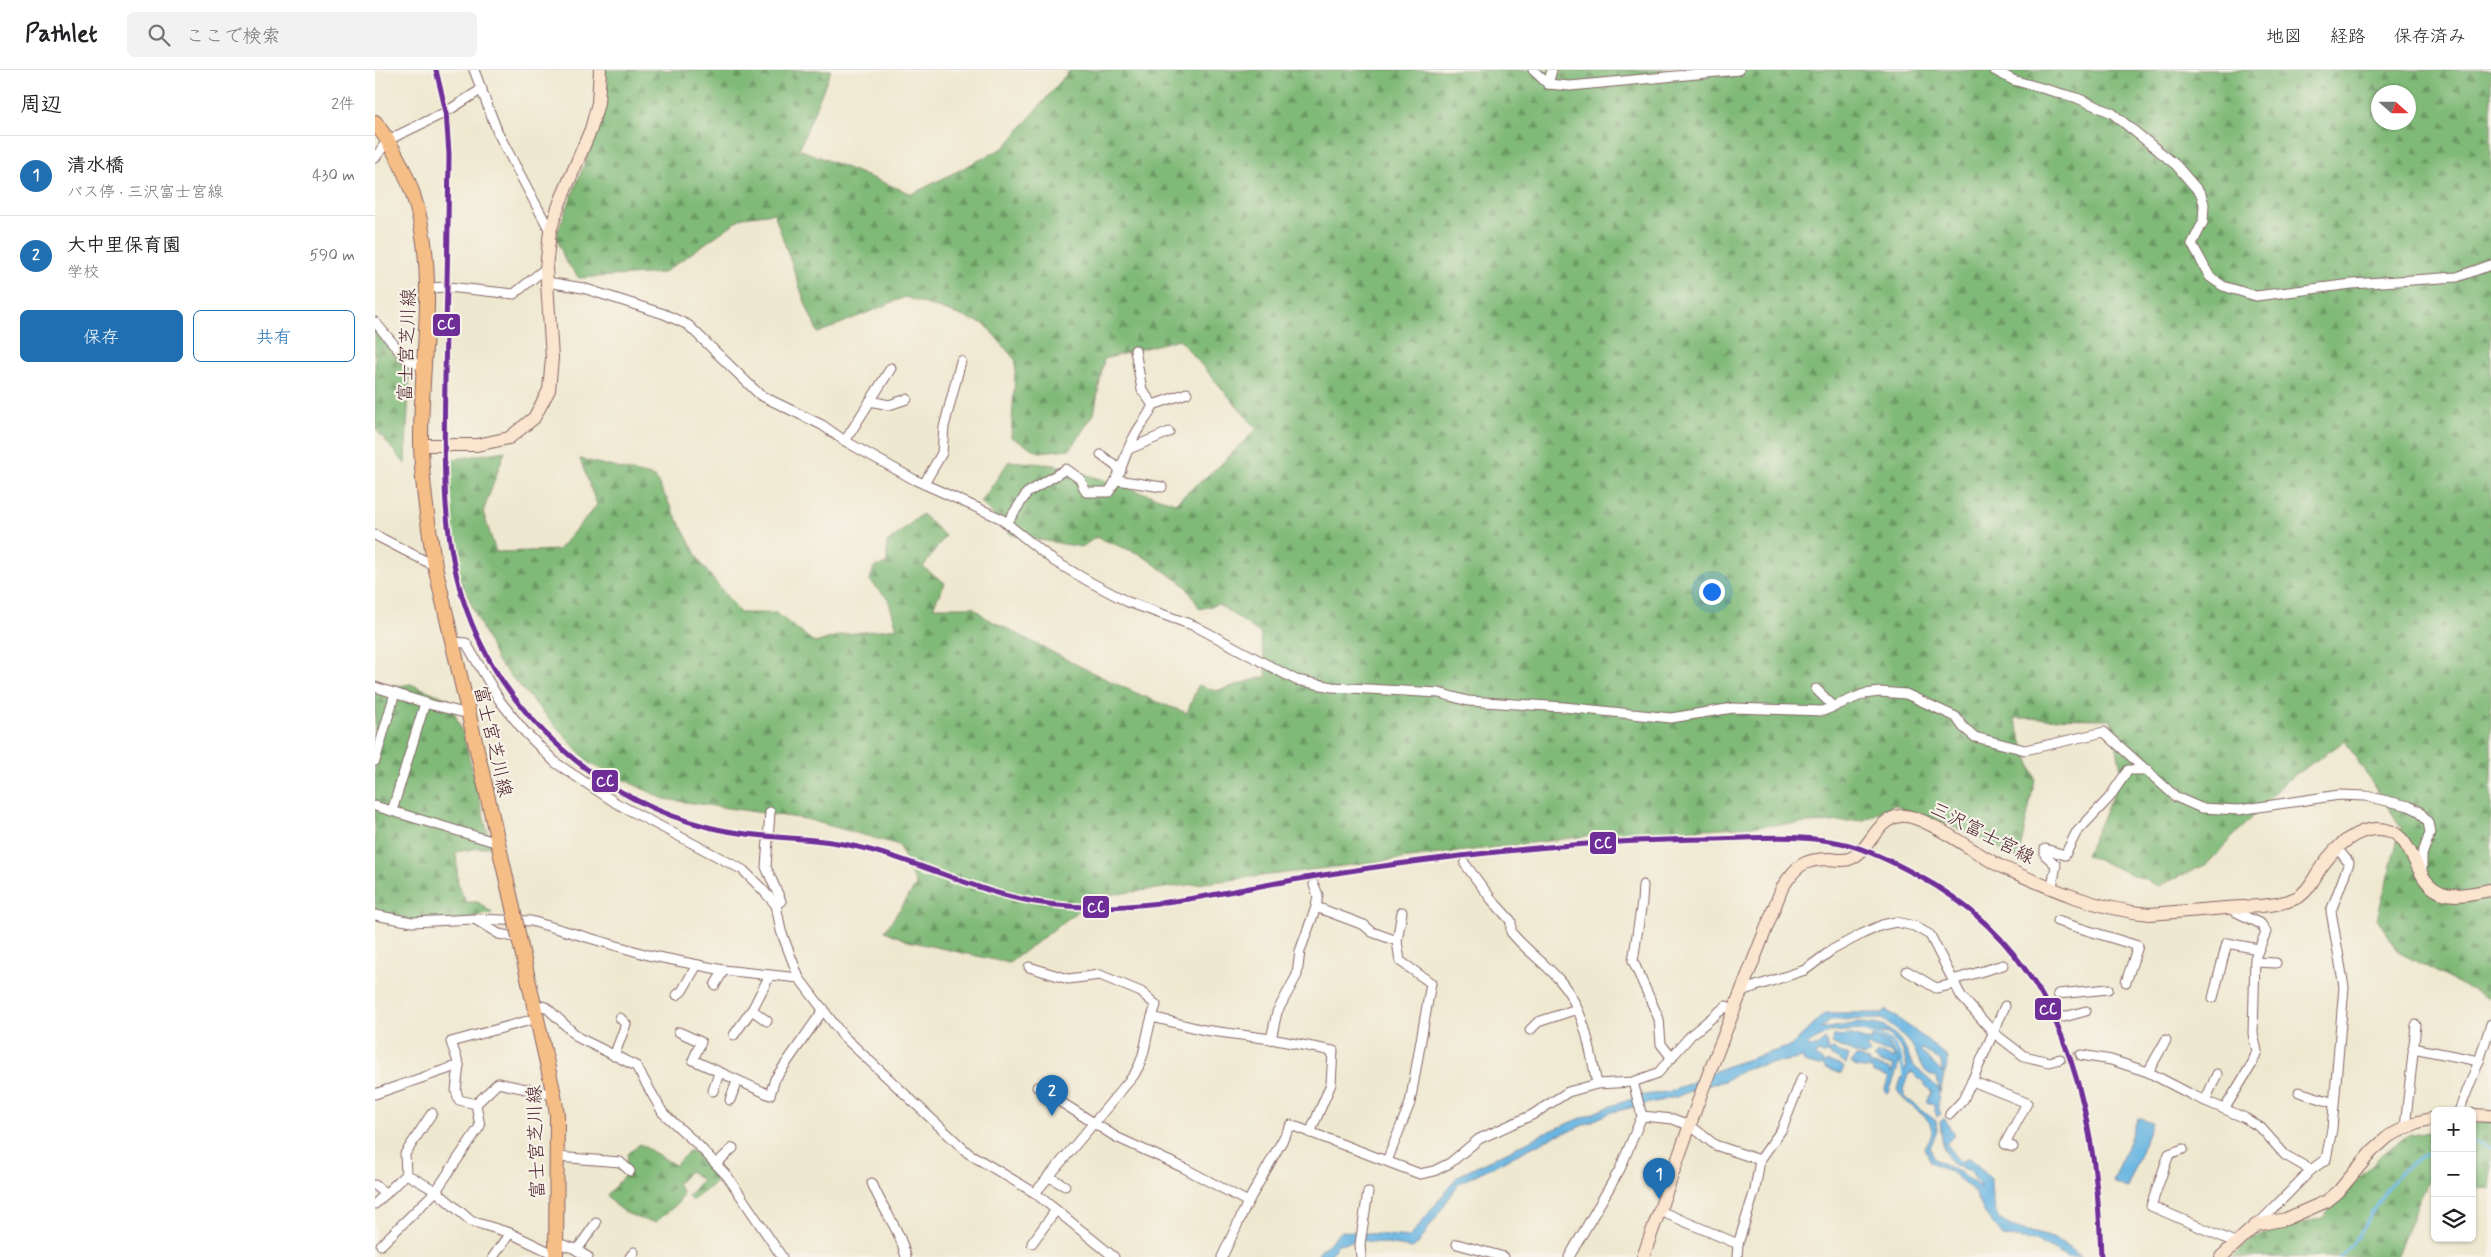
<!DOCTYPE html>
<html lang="ja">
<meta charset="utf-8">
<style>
body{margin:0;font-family:Mynerve,"Klee One",sans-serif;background:#f2f2f2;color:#202124}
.controls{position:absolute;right:15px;bottom:15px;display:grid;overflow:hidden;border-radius:8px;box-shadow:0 1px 4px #0004}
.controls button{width:45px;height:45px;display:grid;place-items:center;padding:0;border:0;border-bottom:1px solid #e0e0e0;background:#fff;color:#202124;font:25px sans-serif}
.compass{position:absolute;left:1996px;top:15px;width:45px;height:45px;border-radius:50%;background:#fff;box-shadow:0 1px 4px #0004;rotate:111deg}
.you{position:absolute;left:1336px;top:521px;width:18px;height:18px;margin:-12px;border:4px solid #fff;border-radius:50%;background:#1a73e8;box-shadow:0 0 0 8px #1a73e833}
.badge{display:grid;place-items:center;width:32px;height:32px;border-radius:50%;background:#1f6fb2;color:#fff;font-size:16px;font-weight:700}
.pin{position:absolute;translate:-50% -41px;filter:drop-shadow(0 1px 2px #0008)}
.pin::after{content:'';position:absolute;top:26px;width:18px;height:15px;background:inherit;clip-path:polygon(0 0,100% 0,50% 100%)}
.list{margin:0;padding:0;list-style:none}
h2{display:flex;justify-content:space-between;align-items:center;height:65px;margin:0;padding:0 20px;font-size:21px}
h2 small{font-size:16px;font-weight:400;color:#757577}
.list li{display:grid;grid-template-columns:32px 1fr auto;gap:15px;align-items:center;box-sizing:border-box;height:80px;padding:0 20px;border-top:1px solid #e0e0e0}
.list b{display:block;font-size:19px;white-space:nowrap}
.list p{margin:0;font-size:16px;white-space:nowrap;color:#757577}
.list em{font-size:16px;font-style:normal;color:#757577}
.actions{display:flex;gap:10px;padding:15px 20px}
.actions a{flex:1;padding:11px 0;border:1px solid #1f6fb2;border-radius:8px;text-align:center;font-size:18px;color:#1f6fb2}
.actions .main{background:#1f6fb2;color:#fff}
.icon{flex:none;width:28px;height:28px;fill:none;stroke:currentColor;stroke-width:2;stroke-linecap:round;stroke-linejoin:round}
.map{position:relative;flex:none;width:2116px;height:1187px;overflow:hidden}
header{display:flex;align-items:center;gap:30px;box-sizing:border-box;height:70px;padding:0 25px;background:#fff;border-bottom:1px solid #e0e0e0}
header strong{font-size:24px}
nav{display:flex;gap:28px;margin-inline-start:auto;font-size:18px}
.search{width:350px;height:45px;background:#f2f2f2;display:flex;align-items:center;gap:12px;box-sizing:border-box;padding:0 18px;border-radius:8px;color:#757577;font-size:19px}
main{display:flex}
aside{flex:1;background:#fff}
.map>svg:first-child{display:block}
</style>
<header>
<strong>Pathlet</strong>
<div class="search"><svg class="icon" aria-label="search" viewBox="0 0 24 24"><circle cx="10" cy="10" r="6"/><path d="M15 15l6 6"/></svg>ここで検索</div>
<nav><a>地図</a><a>経路</a><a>保存済み</a></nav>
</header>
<main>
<aside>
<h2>周辺<small>2件</small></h2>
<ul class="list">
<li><span class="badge">1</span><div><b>清水橋</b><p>バス停 · 三沢富士宮線</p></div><em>430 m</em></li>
<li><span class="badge">2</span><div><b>大中里保育園</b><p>学校</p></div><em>590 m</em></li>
</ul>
<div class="actions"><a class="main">保存</a><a>共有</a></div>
</aside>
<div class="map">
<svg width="2116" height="1187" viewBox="0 0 2116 1187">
<defs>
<pattern id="forest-firs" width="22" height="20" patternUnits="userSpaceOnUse" patternTransform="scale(1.25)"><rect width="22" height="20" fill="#80ba78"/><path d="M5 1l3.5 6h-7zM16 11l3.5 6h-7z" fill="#6b9763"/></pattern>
</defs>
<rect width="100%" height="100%" fill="#f7f3e8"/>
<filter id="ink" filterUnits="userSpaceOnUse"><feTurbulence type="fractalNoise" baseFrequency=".02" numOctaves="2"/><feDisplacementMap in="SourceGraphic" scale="10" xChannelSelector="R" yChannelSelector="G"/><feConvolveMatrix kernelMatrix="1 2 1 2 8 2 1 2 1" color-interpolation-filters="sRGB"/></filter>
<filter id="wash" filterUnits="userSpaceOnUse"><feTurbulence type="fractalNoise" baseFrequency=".0096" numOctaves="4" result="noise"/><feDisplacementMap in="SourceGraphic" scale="20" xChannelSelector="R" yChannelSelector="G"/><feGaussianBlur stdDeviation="1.12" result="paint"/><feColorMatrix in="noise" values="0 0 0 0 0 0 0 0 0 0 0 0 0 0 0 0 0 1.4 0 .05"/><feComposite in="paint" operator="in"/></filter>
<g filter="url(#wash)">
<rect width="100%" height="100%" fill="#efe8d0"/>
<!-- forest -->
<g fill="url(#forest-firs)" stroke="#656c52" fill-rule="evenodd">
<path d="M230 0H456L424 79 537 124 630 77 695 0H2116V928H2112L2023 882 2002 848 2026 757 1970 671 1912 710 1832 794 1784 816 1711 785 1747 704 1736 649 1639 648 1660 709 1643 789 1595 763 1519 735 1489 750 1221 765 723 826 634 893 533 871 510 861 541 815 524 775 431 749 289 729 214 693 122 591 83 505 74 442 73 390 130 381 108 442 121 482 183 480 222 435 205 389 280 407 326 494 365 543H401L440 573 465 565 522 558 513 529 495 511 499 497 512 494V473L547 444 570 466 548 497 570 513 558 537H598L611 548C677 581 742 619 812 643L823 615 841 621 892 606 885 563 843 534 825 539 811 516 765 484 721 467 707 477 636 465 606 432 634 391 681 395 800 433 843 397 882 359 804 269 729 289 719 344 695 379 664 382 636 367 641 291 610 254 530 227 443 263 431 235 399 143 368 147 288 203 204 208 190 190 181 166 228 46 233 13ZM2004 22H2034V52H2004Z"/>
<polygon points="0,261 35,304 30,394 0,358"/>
<path d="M35 614 74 629 89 667 116 776 81 782 83 815 91 832H103L117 843C78 852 39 859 0 848V620Z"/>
<polygon points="2116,1051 2116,1119 2097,1116 2097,1053"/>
<polygon points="2060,1061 2060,1110 2053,1109 2021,1187 1857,1187 1877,1168 1947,1148 2007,1084 2032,1066"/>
<path d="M265 1074 300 1095 315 1080C328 1089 342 1096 340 1113L317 1131 313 1126 327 1110 314 1101 302 1114 308 1123 303 1133 281 1152C264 1151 241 1140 232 1125L250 1105 253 1084Z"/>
</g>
<!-- water -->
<g fill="#69b6e2" stroke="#5a6a86">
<path d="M1510 939 1551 969 1573 988 1570 1004 1567 1002 1566 991 1547 979 1545 980 1569 1005 1565 1023 1562 1007C1543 1003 1545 985 1535 973 1528 964 1516 956 1507 949L1454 950 1446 959 1485 953 1508 955 1527 971 1537 994 1564 1019 1563 1036 1566 1044 1562 1047 1558 1034 1551 1032 1557 1022 1537 1002 1533 1005 1528 1020 1530 1027 1561 1051 1562 1061 1555 1078 1559 1089 1588 1104 1606 1118 1596 1101 1576 1093 1568 1077 1565 1052 1569 1048 1579 1065 1571 1074 1585 1092 1594 1087 1616 1109C1616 1163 1636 1154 1677 1168 1688 1172 1698 1181 1707 1187H1692L1661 1171 1628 1166 1609 1142 1600 1122 1576 1102 1555 1092 1550 1077C1573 1047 1530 1041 1522 1019L1532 996 1527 979 1513 964 1490 960 1454 962 1433 974 1434 977 1442 976 1450 969 1453 981 1458 979 1474 986 1471 994 1452 983 1448 984 1444 982 1439 985 1450 993 1453 991 1469 997 1466 1004 1450 998 1449 995 1444 996 1429 992 1428 988 1372 998 1349 1011 1323 1018 1301 1027 1237 1042 1195 1061 1182 1065 1084 1113 1043 1174 1037 1178 986 1170 963 1174 954 1187H942L946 1180 967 1161 1035 1167 1083 1106 1168 1064 1233 1037 1269 1025 1297 1021 1352 996 1416 976 1450 943H1508Z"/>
<path d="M1477 965 1495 971 1498 966C1512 970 1518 978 1525 991L1514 1023H1511L1510 1019 1514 1007 1498 1003 1497 999 1481 997 1476 993 1481 986 1494 991 1496 995 1514 998 1516 1003 1519 995 1506 993 1499 988 1501 984 1506 983 1520 989 1517 983 1496 977 1494 975 1491 977 1495 983 1490 987 1456 973 1459 966Z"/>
<polygon points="1763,1048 1777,1053 1752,1118 1738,1112"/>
</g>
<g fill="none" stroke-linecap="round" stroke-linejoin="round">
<!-- stream -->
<g stroke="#69b6e2" stroke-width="3">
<path d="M1484 959C1515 966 1526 975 1529 1007"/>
<polyline points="2097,1071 2116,1078"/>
<path d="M1964 1187C1989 1166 1997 1136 2016 1113 2027 1098 2043 1088 2060 1080"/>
</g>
</g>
</g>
<g filter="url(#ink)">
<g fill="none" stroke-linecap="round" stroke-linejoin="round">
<!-- street-tunnel -->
<polyline stroke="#cec0af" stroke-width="9" stroke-dasharray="9 4.5" stroke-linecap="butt" points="1685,989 1706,985"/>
<defs>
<g id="street">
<polyline points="99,0 123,63 175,161"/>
<polyline points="1158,0 1173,14 1195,16 1364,0"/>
<polyline points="1619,0 1638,10 1702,28 1737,43 1801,95 1826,124 1829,134 1828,152 1817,174 1835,207 1848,216 1881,226 1977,214 2082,207 2116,195"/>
<polyline points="1173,14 1177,0"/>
<polyline points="0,88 13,70 71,42 107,19"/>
<polyline points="172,212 208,218 289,244 313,255 385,325 447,355 470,371 540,410 625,448 679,491 715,512 753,532 820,556 921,610 957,617 1064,623 1093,631 1189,637 1296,648 1358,638 1448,641 1489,624 1505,622 1531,624 1581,647 1588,657 1600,667 1650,680 1729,662 1801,727 1826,738 1864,740 1964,725 1991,726 2034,736 2044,741 2053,752 2055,763 2047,785 2047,803"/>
<polyline points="53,218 73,217 139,224 171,198"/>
<polyline points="0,252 32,290 50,297"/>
<polyline points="495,331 514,335 532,329"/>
<polyline points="778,335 812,323"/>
<polyline points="470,371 516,298"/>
<polyline points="754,379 794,362"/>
<polyline points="726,385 746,400"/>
<polyline points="742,410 787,417"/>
<polyline points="549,414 567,383 569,357 586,291"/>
<path d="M632 453 652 423 691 399 705 409 711 422H734C747 404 749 383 760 365 766 353 772 350 778 335L767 320 760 280"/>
<polyline points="0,465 60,496"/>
<polyline points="77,572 91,573 125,631 150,662 181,693 241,733 368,800 387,819 401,835 406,861 424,908 468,966 593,1083 660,1123 739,1187"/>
<polyline points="0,617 57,635 94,644"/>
<polyline points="1441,619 1459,637"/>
<polyline points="0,691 20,623"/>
<polyline points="0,736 123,773"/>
<polyline points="17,741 50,633"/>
<polyline points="395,742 391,797 406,831 401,835"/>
<path d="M1090 794 1117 830 1136 851V862C1151 881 1172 894 1187 913 1210 942 1215 979 1222 1014"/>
<polyline points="1268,815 1267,832 1258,891 1284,949 1286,974 1297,988"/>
<polyline points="1677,817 1681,795 1670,785 1670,779 1690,785 1701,763 1734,728 1753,700 1773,700"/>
<polyline points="941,837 989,855 997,862 1022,871"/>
<polyline points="0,845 37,852 99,849 156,851 273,885 348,900 424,908"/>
<polyline points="101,850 124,864 144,868"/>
<polyline points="1682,851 1763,876 1751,912"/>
<polyline points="1880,892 1901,893"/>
<polyline points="654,897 693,909 725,905 766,922 781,935 777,947"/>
<polyline points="1532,901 1561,918 1580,914"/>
<polyline points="1578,910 1628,895"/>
<polyline points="340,915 349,900"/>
<polyline points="1366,921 1430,900 1457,880 1487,864 1507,855 1521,852 1539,856 1555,865 1586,926 1619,963 1649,986 1674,992 1685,989"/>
<polyline points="1683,924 1733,919"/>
<polyline points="302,925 307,921 322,895"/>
<polyline points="1838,928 1852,873 1883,879"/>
<polyline points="159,934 171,937 204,968 261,996 288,1043 323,1075 353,1107 407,1187"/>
<polyline points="1630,936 1597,1011 1652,1033 1630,1074 1638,1077"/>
<polyline points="377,940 392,951"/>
<polyline points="1689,947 1711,941"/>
<polyline points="1155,960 1163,952 1202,939"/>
<polyline points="304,962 326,972 318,990 395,1025 400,1009 449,939"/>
<polyline points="359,965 378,938 395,905"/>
<polyline points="896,969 902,942 922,905 925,881 941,837 943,825 939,815"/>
<polyline points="2038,978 2104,991"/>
<polyline points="1706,985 1736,990 1773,1002 1819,1026 1870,1048 1886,1058 1910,1085 1936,1100 1882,1155"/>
<polyline points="239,986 251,954 245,948"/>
<polyline points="84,995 81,1021 84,1030 101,1034"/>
<polyline points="1773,1002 1791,970"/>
<polyline points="1258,1012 1267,1046"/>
<polyline points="662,1017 741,1067 809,1098 873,1132"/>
<polyline points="338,1021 344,1003"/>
<polyline points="1924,1022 1959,1033"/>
<polyline points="0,1024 84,995 76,972 163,948"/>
<polyline points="355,1030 362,1011"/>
<polyline points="1830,1031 1842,1004"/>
<polyline points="1850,1038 1877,994 1882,981 1878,964 1880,888 1891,862 1886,854 1855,839"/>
<polyline points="2084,1041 2104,991 2116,954"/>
<polyline points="1575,1044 1588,1030 1597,1011"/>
<polyline points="2030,1058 2041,955"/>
<polyline points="1808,1079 1794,1084 1776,1136 1862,1173"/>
<polyline points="182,1087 245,1092 255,1101"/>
<polyline points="1012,1091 1035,1033 1056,913 1025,891 1022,871 1027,842"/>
<polyline points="341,1094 358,1078"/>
<polyline points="1936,1100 1951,1089 1957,1059 1969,917 1956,841 1974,793 1962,778"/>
<polyline points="31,1104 30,1084 57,1043"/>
<polyline points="673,1106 690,1116"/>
<path d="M497 1113C507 1139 525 1159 531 1187"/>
<polyline points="0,1115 11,1124"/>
<path d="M660 1123 759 1005C771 986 770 968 777 947L829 960 896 969 958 981 956 1014 935 1063"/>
<polyline points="0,1134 31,1104 61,1121 96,1151 135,1163 181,1185"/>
<polyline points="1285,1141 1363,1174"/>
<polyline points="182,1173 198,1178 213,1187"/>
<polyline points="657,1173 681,1140"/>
<polyline points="1082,1174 1129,1187"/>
<polyline points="6,1175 61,1121 105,1056 101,1034 123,1013 179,1025"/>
<polyline points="202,1180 221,1153"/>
<polyline points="118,1187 135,1163"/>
<polyline points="255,1187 259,1182"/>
<polyline points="847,1187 873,1132 916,1055 1045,1104 1059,1101 1075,1093 1104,1069 1157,1045 1193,1022 1222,1014 1258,1012 1283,1003 1316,965 1351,936 1359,939"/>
<polyline points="986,1187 985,1174 993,1122"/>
<polyline points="1194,1187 1245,1099 1267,1046 1298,1049 1316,1056 1340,1075 1385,1090"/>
<polyline points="1362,1187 1363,1174 1380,1120 1385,1090 1407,1059 1427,1008"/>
</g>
<g id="secondary">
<polyline points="46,375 102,375 134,368 159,348 174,320 177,288 171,198 175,161 185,132 216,59 223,33 225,0"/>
<polyline points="2097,1045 2116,1046"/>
<path d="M1268 1187 1327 1021 1407 818C1421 796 1428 789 1455 789 1461 790 1468 791 1474 789 1496 781 1499 750 1525 746 1549 743 1603 786 1627 797 1674 818 1723 840 1775 844 1800 842 1825 840 1851 838 1875 836 1898 838 1921 828 1934 822 1939 807 1947 796 1960 778 1978 760 2001 759 2044 757 2034 816 2071 824 2085 827 2102 822 2116 820"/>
<polyline points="1846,1187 1881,1155 1911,1149 1952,1131 1963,1122 1997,1081 2014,1066 2043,1052 2060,1048"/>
</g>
<g id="primary">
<path d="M0 52C78 157 45 257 46 375 47 416 53 456 60 496L138 838"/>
<polyline points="144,868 179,1025 182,1045 181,1187"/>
</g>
</defs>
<!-- street casing -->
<use href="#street" stroke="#846565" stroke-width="11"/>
<!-- secondary casing -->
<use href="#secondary" stroke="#846565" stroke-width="14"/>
<!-- primary casing -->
<use href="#primary" stroke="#846565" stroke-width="16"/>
<!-- street -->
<use href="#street" stroke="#fff" stroke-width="9"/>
<!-- secondary -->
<use href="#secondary" stroke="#fbe5cf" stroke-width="12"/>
<!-- primary -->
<use href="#primary" stroke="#f6be87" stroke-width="14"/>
<defs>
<polyline id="primary-bridge" points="138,838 144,868"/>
</defs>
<!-- primary-bridge casing -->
<use href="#primary-bridge" stroke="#846565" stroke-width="16" stroke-linecap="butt"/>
<!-- primary-bridge -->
<use href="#primary-bridge" stroke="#f6be87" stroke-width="14"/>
<defs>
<path id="rail-1" d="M61 0 71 42 74 84C73 159 72 233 70 308 69 387 65 466 92 541 130 646 225 730 333 757 373 767 415 767 456 772 514 780 567 806 622 823 658 834 695 838 733 837 803 835 872 817 942 806 1073 785 1204 770 1337 769 1382 768 1430 763 1474 775 1498 782 1520 793 1542 805 1688 882 1722 1034 1726 1187"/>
</defs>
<!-- rail-1 casing -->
<use href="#rail-1" stroke="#f7f3e8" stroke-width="9"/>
<!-- rail-1 -->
<use href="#rail-1" stroke="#6f2d98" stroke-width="5"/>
</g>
</g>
<g text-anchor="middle" stroke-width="4.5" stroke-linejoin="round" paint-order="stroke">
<!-- street labels -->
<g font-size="19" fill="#4a1f2b" stroke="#f7f3e8">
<text transform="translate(31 275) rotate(-88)" y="7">富士宮芝川線</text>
<text transform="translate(119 671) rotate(77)" y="7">富士宮芝川線</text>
<text transform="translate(1608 762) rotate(27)" y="7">三沢富士宮線</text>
<text transform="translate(160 1072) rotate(-92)" y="7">富士宮芝川線</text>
</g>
</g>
<g stroke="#f7f3e8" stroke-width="2">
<rect x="57" y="243" width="29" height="24" rx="5" fill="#6f2d98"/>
<rect x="216" y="699" width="28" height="24" rx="5" fill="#6f2d98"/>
<rect x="1214" y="761" width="28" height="24" rx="5" fill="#6f2d98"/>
<rect x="707" y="825" width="28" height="24" rx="5" fill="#6f2d98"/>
<rect x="1659" y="927" width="28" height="24" rx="5" fill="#6f2d98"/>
</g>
<g font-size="14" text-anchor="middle" font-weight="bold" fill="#fff">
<text x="71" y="259">CC</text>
<text x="230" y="716">CC</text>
<text x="1228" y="778">CC</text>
<text x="721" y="842">CC</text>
<text x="1673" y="944">CC</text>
</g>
</svg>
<div class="controls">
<button>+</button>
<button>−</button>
<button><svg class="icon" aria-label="layers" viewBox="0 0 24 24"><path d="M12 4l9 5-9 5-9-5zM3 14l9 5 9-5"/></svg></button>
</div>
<svg class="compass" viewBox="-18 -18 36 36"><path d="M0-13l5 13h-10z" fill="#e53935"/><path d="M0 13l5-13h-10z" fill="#757577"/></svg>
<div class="you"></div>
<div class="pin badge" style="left:1284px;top:1129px">1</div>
<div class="pin badge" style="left:677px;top:1046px">2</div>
</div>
</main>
